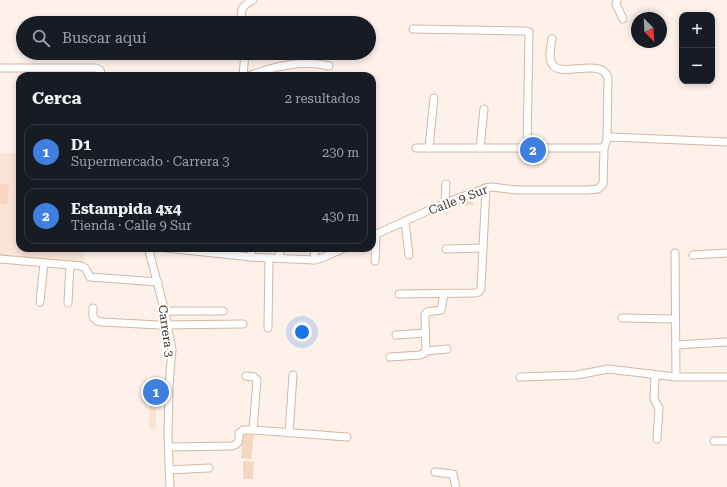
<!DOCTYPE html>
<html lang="es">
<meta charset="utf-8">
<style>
body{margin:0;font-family:"Roboto Serif",serif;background:#20242c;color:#f1f3f6}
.controls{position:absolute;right:12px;top:12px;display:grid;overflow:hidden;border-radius:8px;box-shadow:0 2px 6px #0003}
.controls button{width:36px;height:36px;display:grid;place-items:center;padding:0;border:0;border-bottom:1px solid #363941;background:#171b24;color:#f1f3f6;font:20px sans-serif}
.compass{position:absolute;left:631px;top:12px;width:36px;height:36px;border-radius:50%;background:#171b24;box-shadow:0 2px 6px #0003;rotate:156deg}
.you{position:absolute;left:302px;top:332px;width:14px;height:14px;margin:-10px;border:3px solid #fff;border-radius:50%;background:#1a73e8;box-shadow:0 0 0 6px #1a73e833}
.badge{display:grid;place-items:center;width:26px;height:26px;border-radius:50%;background:#d93025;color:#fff;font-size:13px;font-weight:700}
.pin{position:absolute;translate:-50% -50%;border:2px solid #fff;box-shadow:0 1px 4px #0006}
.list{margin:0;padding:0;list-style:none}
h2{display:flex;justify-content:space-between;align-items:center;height:52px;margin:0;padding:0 16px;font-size:17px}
h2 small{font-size:13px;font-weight:400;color:#9ea1a6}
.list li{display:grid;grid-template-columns:26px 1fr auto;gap:12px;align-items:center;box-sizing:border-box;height:56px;margin:0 8px 8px;padding:0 8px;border:1px solid #363941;border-radius:12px}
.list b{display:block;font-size:15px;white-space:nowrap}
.list p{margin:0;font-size:13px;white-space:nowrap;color:#9ea1a6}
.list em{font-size:13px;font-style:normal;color:#9ea1a6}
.icon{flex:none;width:22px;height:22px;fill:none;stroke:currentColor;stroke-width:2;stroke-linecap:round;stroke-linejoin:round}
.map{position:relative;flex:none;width:727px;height:487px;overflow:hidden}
.search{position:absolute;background:#171b24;box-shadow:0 2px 6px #0003;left:16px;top:16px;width:360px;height:44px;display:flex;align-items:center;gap:10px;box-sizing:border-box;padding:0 14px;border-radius:22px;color:#9ea1a6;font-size:15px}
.panel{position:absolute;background:#171b24;box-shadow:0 2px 6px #0003;left:16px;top:72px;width:360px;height:180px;border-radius:12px}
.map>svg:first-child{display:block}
</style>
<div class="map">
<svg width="727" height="487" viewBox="0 0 727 487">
<rect width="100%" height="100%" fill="#fdf1ea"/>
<!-- built -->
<g fill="#fae4d6">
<polygon points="0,153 20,154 20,248 85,248 84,263 0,258"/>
<polygon points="150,397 156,397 156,429 149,429"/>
</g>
<!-- green -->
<g fill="#f7d6c1">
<polygon points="0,184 9,184 7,205 0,204"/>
<polygon points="472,197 473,205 448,206"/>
<polygon points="243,434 254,435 251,459 241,458"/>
<polygon points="243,461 254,462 253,479 243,479"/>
</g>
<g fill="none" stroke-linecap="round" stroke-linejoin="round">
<defs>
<g id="minor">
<polyline points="617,0 616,4 623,19"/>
<path d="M242 23C241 9 240 7 253 0"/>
<polyline points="413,29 526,31 529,32 527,148"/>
<polyline points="0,68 96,68 100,70 102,76"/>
<polyline points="243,76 245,53"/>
<path d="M249 76C273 66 303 60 329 66"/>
<polyline points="607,139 612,137 727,142"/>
<polyline points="416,148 604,148"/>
<polyline points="429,148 434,98"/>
<polyline points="480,148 484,109"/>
<polyline points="445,203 446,184"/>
<polyline points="405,222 409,255"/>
<path d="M372 236 445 203 486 188 492 187 517 190H587L598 189 603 184 604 148 607 139 608 78C602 56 560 79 552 64 548 58 551 46 552 39"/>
<polyline points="150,248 149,251 165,312 172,350 169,385 168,437 170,487"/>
<polyline points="166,248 251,257 314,260 322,258 344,248"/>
<polyline points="446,249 483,248"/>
<polyline points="675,253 676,377"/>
<polyline points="693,255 727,253"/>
<polyline points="251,257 252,248"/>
<polyline points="279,258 280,248"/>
<polyline points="0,259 81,266 85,268 90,277 158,282"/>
<polyline points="314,260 315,248"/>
<polyline points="375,261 376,234"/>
<polyline points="399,294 475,293 479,292 481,288 486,188"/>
<polyline points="40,302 44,263"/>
<polyline points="68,303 70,265"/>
<polyline points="93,308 93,317 97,321 102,322 159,325 243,324"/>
<polyline points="165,312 171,311 223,311"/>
<polyline points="622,318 675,319"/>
<polyline points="268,328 269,258"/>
<polyline points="396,335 425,333"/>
<polyline points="676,345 727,342"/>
<polyline points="426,351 425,315 427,312 441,310 444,294"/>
<polyline points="390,357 420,355 425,353 426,351 447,349"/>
<polyline points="655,375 654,399 659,408 657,439"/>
<polyline points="246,376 254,377 257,380 253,430"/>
<polyline points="520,377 577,375 608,369 676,377 727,377"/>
<polyline points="289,433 293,375"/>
<polyline points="714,441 727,441"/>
<path d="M169 447 232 446C240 444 239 440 239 433L243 430H253L347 437"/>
<polyline points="169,470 209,468"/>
<polyline points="435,472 453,474 456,487"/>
</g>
</defs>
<!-- minor casing -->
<use href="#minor" stroke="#d3b7a5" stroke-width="9"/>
<!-- minor -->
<use href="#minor" stroke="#fff" stroke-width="7"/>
</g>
<g text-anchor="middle" stroke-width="4" stroke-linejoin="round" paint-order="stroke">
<!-- street labels -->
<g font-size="12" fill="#3b3029" stroke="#fff">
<text transform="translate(458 200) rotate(-21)" y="4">Calle 9 Sur</text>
<text transform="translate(166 331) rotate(82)" y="4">Carrera 3</text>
</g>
</g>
</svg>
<div class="controls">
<button>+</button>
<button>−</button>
</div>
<svg class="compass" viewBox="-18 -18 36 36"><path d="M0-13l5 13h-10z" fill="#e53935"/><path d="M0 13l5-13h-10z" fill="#9ea1a6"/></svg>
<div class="you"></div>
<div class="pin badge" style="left:156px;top:392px;background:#3f7fe0">1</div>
<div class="pin badge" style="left:533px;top:150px;background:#3f7fe0">2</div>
<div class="search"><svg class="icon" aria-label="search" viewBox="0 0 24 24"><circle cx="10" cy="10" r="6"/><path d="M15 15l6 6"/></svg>Buscar aquí</div>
<section class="panel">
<h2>Cerca<small>2 resultados</small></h2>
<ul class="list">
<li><span class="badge" style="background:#3f7fe0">1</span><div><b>D1</b><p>Supermercado · Carrera 3</p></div><em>230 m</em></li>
<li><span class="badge" style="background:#3f7fe0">2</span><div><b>Estampida 4x4</b><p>Tienda · Calle 9 Sur</p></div><em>430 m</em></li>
</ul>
</section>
</div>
